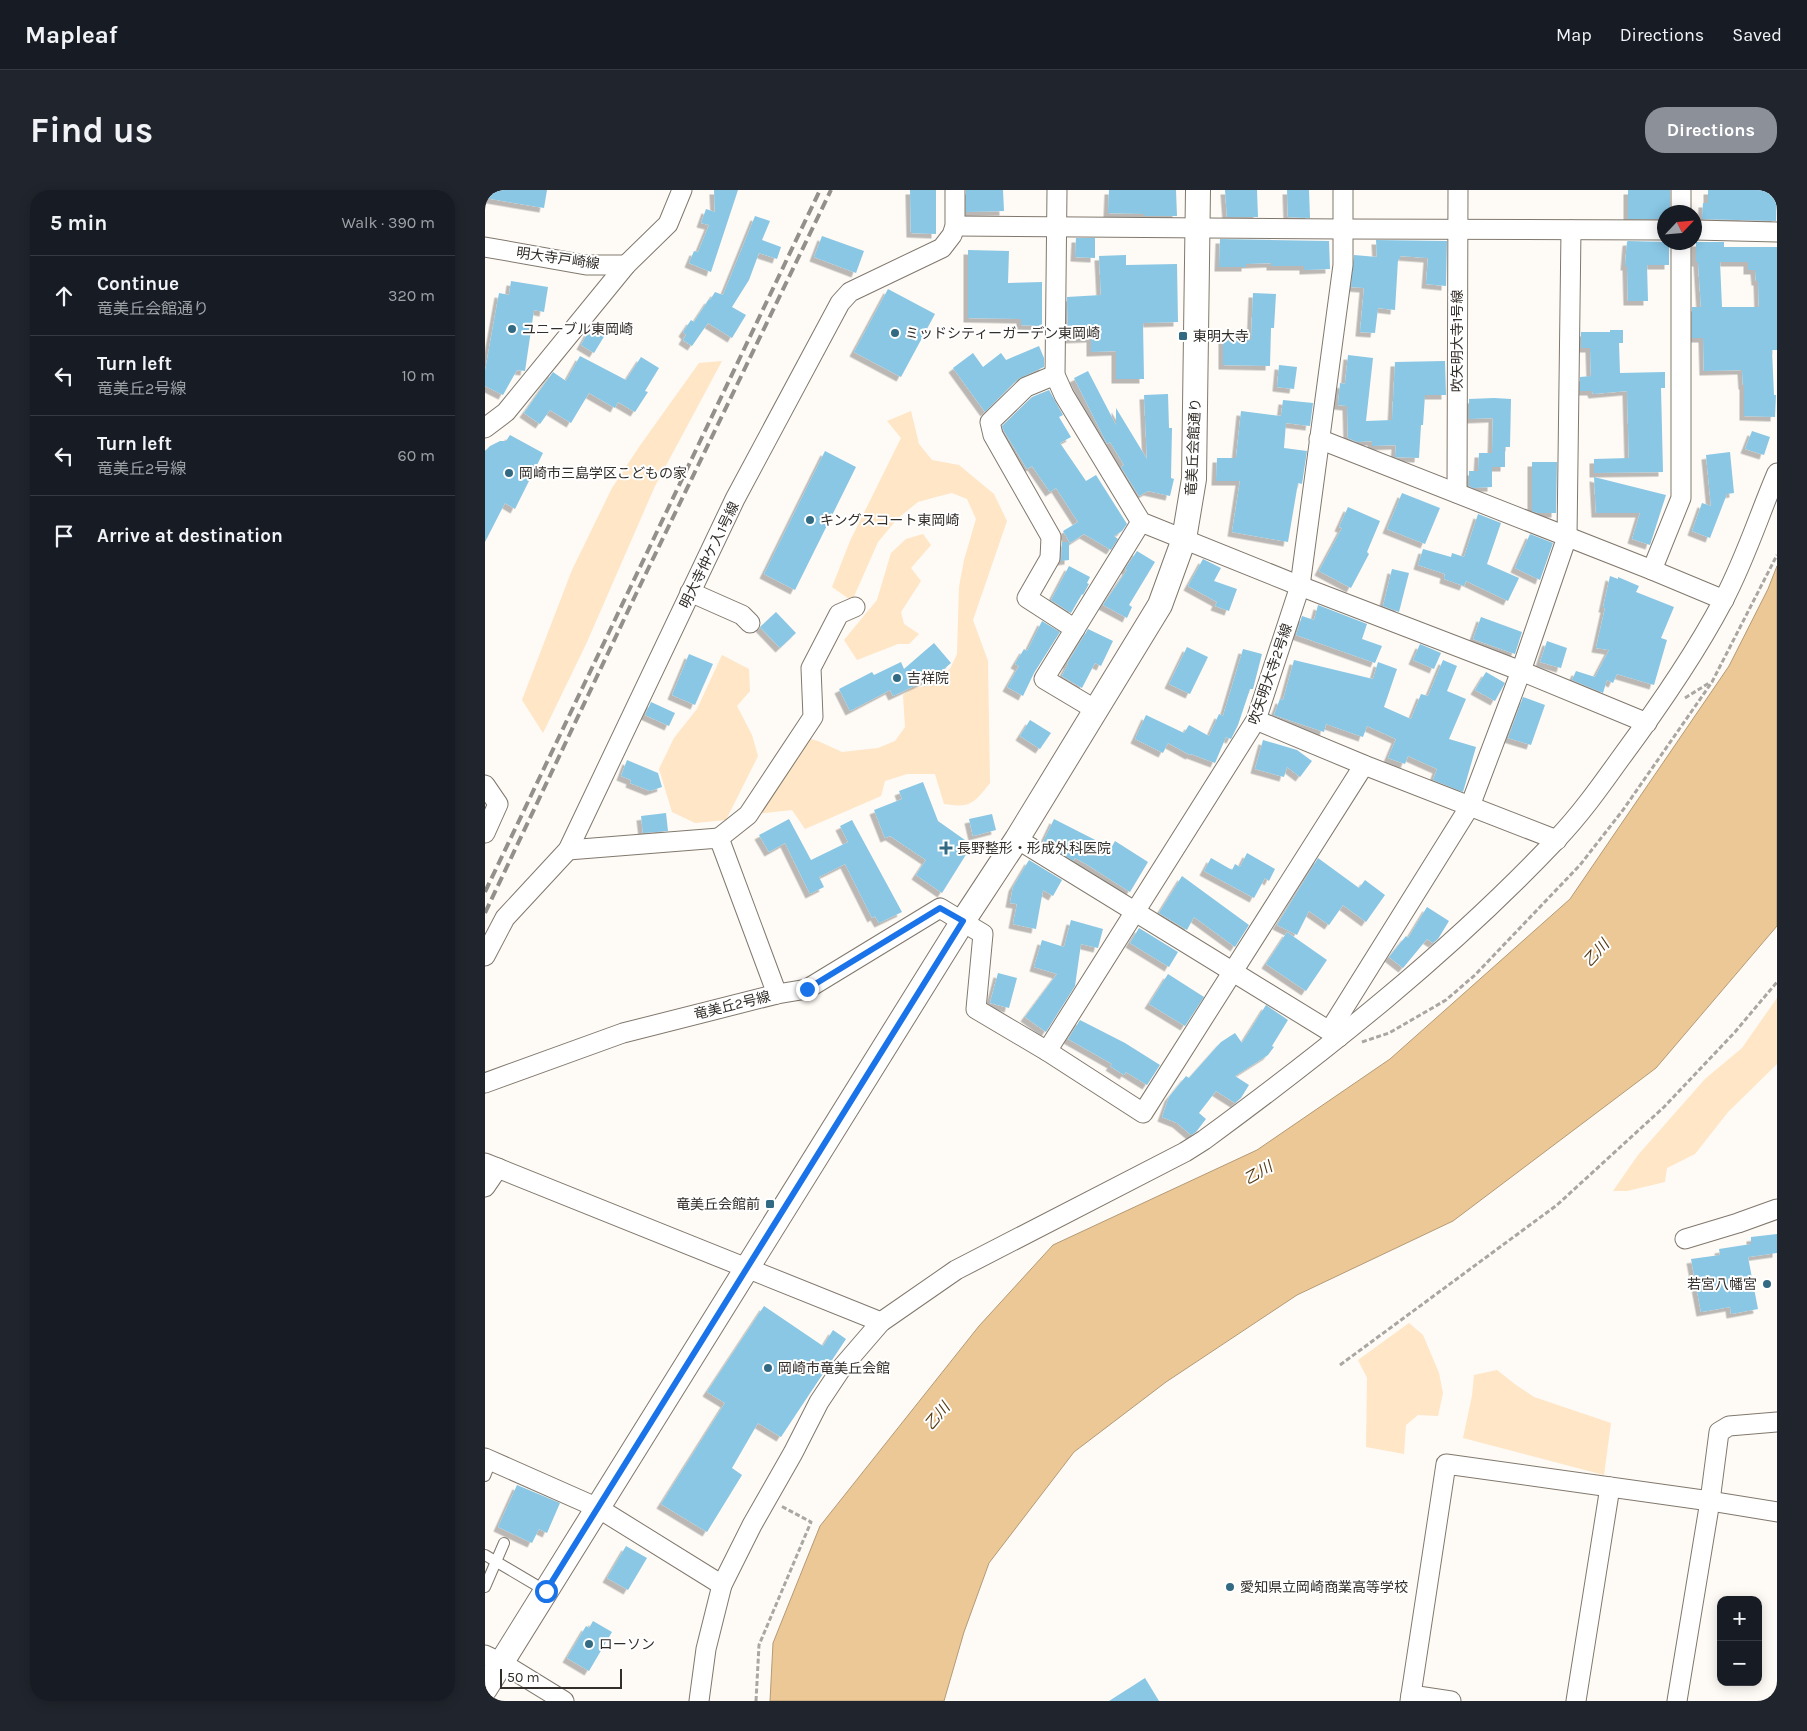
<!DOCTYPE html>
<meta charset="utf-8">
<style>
body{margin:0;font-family:Karla,"Noto Sans JP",sans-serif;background:#20242c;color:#f1f3f6}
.controls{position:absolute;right:15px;bottom:15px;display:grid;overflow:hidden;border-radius:10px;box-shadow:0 2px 12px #0003}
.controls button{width:45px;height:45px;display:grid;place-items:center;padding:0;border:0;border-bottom:1px solid #363941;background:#171b24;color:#f1f3f6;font:25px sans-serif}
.compass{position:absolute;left:1172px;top:15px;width:45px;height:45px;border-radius:50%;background:#171b24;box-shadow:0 2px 12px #0003;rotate:64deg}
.scale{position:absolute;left:15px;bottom:12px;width:122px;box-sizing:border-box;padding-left:5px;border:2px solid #322e2a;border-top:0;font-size:14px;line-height:18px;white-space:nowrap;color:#322e2a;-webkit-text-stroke:4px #fff;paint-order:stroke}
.stop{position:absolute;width:15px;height:15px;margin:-11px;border:4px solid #1a73e8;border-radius:50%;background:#fff}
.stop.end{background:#1a73e8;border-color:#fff;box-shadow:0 1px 5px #0008}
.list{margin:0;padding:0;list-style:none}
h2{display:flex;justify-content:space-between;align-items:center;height:65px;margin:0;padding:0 20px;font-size:21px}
h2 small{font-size:16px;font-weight:400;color:#9ea1a6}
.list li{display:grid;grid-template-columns:32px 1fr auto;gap:15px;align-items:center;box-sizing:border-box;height:80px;padding:0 20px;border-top:1px solid #363941}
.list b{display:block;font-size:19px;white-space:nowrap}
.list p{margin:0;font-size:16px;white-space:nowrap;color:#9ea1a6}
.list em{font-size:16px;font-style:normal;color:#9ea1a6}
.icon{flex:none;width:28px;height:28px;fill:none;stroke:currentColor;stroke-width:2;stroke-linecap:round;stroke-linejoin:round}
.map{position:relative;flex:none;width:1292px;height:1511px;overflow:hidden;border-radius:20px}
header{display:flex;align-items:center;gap:30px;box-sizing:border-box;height:70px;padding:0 25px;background:#171b24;border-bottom:1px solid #363941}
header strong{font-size:24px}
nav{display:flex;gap:28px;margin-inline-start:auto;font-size:18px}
.intro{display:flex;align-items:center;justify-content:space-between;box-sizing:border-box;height:120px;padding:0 30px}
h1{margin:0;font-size:35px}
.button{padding:12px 22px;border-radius:20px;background:#8c9099;color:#fff;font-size:18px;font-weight:700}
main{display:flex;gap:30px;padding:0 30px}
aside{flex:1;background:#171b24;border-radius:20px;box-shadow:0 2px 12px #0003}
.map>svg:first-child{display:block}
</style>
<header>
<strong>Mapleaf</strong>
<nav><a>Map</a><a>Directions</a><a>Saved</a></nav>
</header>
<div class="intro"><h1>Find us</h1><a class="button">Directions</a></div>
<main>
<aside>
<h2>5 min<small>Walk · 390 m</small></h2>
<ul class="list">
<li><svg class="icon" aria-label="ahead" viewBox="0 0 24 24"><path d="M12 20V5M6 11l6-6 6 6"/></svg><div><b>Continue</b><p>竜美丘会館通り</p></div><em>320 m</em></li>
<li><svg class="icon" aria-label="left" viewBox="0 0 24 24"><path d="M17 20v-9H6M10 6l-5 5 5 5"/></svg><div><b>Turn left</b><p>竜美丘2号線</p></div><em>10 m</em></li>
<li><svg class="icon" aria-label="left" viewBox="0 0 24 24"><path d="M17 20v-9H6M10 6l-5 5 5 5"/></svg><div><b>Turn left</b><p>竜美丘2号線</p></div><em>60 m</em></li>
<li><svg class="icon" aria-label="arrive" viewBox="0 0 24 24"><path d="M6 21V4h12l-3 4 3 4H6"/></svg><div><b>Arrive at destination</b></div></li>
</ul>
</aside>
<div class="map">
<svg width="1292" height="1511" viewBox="0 0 1292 1511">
<defs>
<filter id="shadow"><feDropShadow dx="-4.5" dy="4.5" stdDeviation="0" flood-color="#0004"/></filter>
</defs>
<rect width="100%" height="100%" fill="#fefaf5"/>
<!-- green -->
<g fill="#fee6c6">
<polygon points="237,171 170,296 102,452 58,543 37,510 87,380 127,298 154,257 214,173"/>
<path d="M426 221 434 254 447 270 474 275 509 304 522 331 488 430 503 471 505 593C488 614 486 618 459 614L450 584H422L400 591 396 606 320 639 307 620 270 624 316 546 333 551 357 562 393 558 410 551 420 537 418 505 428 498 443 496 465 479 472 464 474 397 479 370 491 329 482 309 467 303 451 307 433 312 413 328 393 352 367 411 347 397 365 351 416 248 402 231Z"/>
<polygon points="438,344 446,355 426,378 436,391 416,422 419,434 434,444 424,454 413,454 372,470 359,450 392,410 406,363 421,349"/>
<polygon points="237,465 264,479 265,501 252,516 267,545 273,566 241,630 210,633 187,622 174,579 189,548 212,519"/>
<polygon points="1292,808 1292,874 1243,922 1210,964 1182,978 1180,992 1142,1001 1128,1001 1153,965 1220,889 1257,858"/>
<polygon points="924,1133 938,1145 954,1183 958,1203 953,1226 933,1225 921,1235 919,1264 881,1257 882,1188 873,1170"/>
<polygon points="1012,1180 1031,1195 1049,1207 1126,1233 1119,1285 978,1248 987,1206 989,1185"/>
</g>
<!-- water -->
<polygon fill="#ecc896" stroke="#b49a76" points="1292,376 1292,736 1171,878 968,1031 812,1105 681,1192 589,1262 504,1373 479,1442 459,1511 285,1511 288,1453 335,1336 494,1136 568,1055 772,960 905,869 1085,709 1244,476 1283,399"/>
<!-- building -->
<g fill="#89c7e5" fill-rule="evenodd" filter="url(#shadow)">
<polygon points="0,0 62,0 59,18 0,8"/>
<polygon points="229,0 253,0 226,82 204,73 209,61 213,62 224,35 216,33 221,19 230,22"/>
<polygon points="425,0 451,0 451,44 426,43"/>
<polygon points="481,0 518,0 519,21 481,22"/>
<polygon points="624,0 691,0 692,26 659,26 659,24 623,23"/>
<polygon points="740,0 772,0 773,27 742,27"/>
<polygon points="802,0 824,0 825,28 803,27"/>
<polygon points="1143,0 1185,0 1185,22 1180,22 1180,29 1143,29"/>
<polygon points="1223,0 1292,0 1291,31 1217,29 1218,13 1223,13"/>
<polygon points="270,26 285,31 277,50 296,57 292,69 274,63 264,90 247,117 261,125 247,148 223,133 207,156 198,150 201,145 198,142 206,130 209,132 224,109 225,110 230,102 238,105"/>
<polygon points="337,46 379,61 371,83 329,67"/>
<polygon points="591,48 610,48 610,68 590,67"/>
<polygon points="735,49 844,51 845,79 819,80 819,76 786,76 786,73 761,74 761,77 734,77"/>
<polygon points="891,50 962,51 961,96 941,94 943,68 915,66 915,69 913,70 910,120 893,118 890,143 875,142 879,98 866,97 869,65 892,67"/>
<polygon points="1143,51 1184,52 1184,75 1162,75 1163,111 1143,111 1142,76 1140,76 1142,52"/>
<path d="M1211 52H1239V57H1292V160H1287L1289 205H1291L1290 227 1259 226V195H1258L1257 180 1219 181 1218 148H1207V117H1216L1213 72H1211ZM1235 72H1263V80H1270L1271 91H1273L1274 117H1237Z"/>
<polygon points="483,60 524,61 523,93 557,92 557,136 536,135 536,129 483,128"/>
<polygon points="641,65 641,75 692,74 693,132 658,133 659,189 631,189 631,161 606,162 606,148 582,149 582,144 599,136 583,136 582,107 616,105 614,66"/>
<polygon points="26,91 63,97 59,122 49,120 40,181 32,180 18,205 0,196 0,181 14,103 24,105"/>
<polygon points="403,99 450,124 416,187 369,162"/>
<polygon points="768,103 791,104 789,138 786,138 785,176 738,175 738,149 766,150"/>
<polygon points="106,137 120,145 109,163 96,155"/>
<polygon points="1125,140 1138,140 1138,153 1134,153 1135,183 1180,182 1180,198 1176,198 1178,282 1109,283 1109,269 1144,268 1142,201 1108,204 1107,201 1095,201 1095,187 1106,186 1105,158 1096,158 1096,142 1125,142"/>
<polygon points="554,156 559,168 559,177 533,189 500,222 468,178 488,163 498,177 516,163 521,170"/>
<polygon points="863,165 888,168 881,231 907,230 910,172 960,171 961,205 940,205 938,235 936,235 934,268 910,267 911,255 887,256 887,251 872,252 863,248 862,216 853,215 855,193 860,194"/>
<polygon points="95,166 141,190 156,167 174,178 160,201 163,202 150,222 133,212 130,218 104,203 86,233 65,220 55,234 39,223 68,182 81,191"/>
<polygon points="794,175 812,177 809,199 792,197"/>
<polygon points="603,181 631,235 631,218 662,269 659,205 683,204 684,238 687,238 686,288 689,289 685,306 663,301 654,306 636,277 639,275 625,252 622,254 589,188"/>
<polygon points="564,200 578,225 574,227 586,247 575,253 601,291 611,285 642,334 637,341 629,346 633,349 626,360 599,344 585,353 578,341 593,332 571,298 565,302 547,276 542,279 519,241 517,236 547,207"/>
<polygon points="1009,208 1026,209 1025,257 1020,257 1020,277 1007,277 1007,297 988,298 984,296 984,281 993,281 994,263 1007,263 1008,228 984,229 984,209"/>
<polygon points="798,210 828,213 825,236 801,233 799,258 822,261 817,294 813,293 803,352 747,342 755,291 731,291 732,268 751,268 756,221 796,226"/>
<polygon points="1267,241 1285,247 1279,265 1260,259"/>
<polygon points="25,245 58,263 30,319 20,313 0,352 0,261 5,256 15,251 21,251"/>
<polygon points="340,261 371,277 310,400 279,384"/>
<polygon points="1245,262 1249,303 1242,304 1225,348 1207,341 1217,313 1226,316 1221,265"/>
<polygon points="1047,272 1072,272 1071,323 1053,323 1047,321"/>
<polygon points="1109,287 1181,305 1165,355 1147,349 1155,323 1111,323"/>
<polygon points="917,303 955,318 940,354 902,339"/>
<polygon points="863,317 895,331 882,362 884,364 866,398 834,381 857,338 854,337"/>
<polygon points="993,324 1016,333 1002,374 1034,388 1023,411 981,391 979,396 959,389 960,384 933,375 938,359 966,367 967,363 979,367"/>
<polygon points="1045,344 1068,353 1055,390 1030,378"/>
<polygon points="577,352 584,352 584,370 576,371"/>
<polygon points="652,361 670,372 644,415 647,417 642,428 618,415 642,380 640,379"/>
<polygon points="718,369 736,378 729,391 752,399 744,421 730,416 732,412 703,396"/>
<polygon points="584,376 605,387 602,393 604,394 598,405 597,404 586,423 566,410"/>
<polygon points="907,379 924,383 914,422 898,416"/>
<polygon points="1125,386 1133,389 1133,387 1154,396 1151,402 1189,417 1176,448 1182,450 1169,495 1132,484 1128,493 1122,490 1118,503 1087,490 1091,481 1110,487 1124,460 1111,458 1120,418 1118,418"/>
<polygon points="833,415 882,434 877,449 897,456 890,473 811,445 817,426 829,430"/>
<polygon points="291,422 311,443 295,458 275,437"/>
<polygon points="996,427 1037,442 1030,464 988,449"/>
<polygon points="557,431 575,442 549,483 538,506 522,497 534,476 530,474 539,459 542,461"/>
<polygon points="603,439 628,451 616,476 610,473 597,498 577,486 583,474 582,474"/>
<polygon points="1062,451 1082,458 1076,478 1055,472"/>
<polygon points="449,453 466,473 444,492 442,490 408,506 405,500 365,521 354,499 387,482 389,485 416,472 419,479"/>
<polygon points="935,454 956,463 949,479 928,470"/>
<polygon points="702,457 723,467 705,504 684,494"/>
<polygon points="758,459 777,464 768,499 765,499 753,535 746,549 741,547 730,573 706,564 705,565 683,553 678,563 650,549 661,525 699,543 704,535 724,546 734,524 738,526"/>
<polygon points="204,464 228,474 210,515 187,505"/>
<polygon points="809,470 888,489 893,472 912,479 899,517 926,529 936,504 943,506 958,470 972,476 962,501 981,509 964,549 991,557 978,602 948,590 952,579 923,566 920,574 903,568 911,549 882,536 878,547 841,534 839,542 789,525 795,509 798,510"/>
<polygon points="1001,482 1020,493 1010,511 990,500"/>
<polygon points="1038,507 1060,515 1046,555 1023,548"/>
<polygon points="166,512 190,523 184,536 160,525"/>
<polygon points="545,530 566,543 555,559 535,546"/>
<polygon points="778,550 812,560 827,571 815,587 802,577 799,587 770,579"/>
<polygon points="142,570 173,583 177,597 165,601 145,593 146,590 136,586"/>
<polygon points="438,592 453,631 487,655 457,703 431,685 441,670 405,646 400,648 389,620 417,609 414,601"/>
<polygon points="181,623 183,641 158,643 156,626"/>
<polygon points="507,624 511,640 488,646 484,629"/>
<polygon points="304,629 326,670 363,652 355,636 367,630 417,722 394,733 390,726 387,728 360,674 334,687 339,697 325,704 300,653 284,662 274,645"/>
<polygon points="569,629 626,658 630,651 663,672 645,702 601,674 590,668 588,671 558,652"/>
<polygon points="762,663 790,679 784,691 780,688 769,708 719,681 726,668 747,680 750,674 755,677"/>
<polygon points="833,668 874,698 880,690 900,705 881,732 858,715 844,735 824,721 812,745 792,735"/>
<polygon points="544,670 577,690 568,706 558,700 551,739 528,734 532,714 525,713 528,697"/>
<polygon points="697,686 764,735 750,757 709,727 702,740 674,723"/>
<polygon points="942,717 964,731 953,749 948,753 942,749 918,778 904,767 921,746 923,748"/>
<polygon points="586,730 618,739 613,758 596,754 590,796 561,842 540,827 572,784 549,777 557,750 579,757"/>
<polygon points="654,738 693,762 684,777 645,753"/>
<polygon points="802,742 842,770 821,801 781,774"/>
<polygon points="513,783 532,788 524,818 505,813"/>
<polygon points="683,784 719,807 700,836 664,814"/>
<polygon points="781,815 803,830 787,856 789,857 783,865 750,886 764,895 756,908 750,913 731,901 714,923 721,929 711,942 706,945 692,933 677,927 684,907 701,886 704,888 736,852 750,843 757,853"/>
<polygon points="595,830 640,853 675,875 662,895 641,882 639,885 625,876 627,874 583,849"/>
<polygon points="1292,1044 1292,1063 1263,1067 1273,1119 1246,1124 1245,1117 1216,1122 1206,1069 1235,1065 1234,1059 1266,1054 1266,1047"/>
<polygon points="279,1116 338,1156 348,1140 361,1149 296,1247 273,1233 247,1278 257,1285 222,1342 176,1314 240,1213 222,1202"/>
<polygon points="32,1295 75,1313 62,1343 54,1339 47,1353 13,1337"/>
<polygon points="141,1356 162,1368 143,1400 122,1388"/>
<polygon points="108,1431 127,1442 104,1481 82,1468 101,1436 104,1438"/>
<polygon points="660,1488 674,1511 624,1511"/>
</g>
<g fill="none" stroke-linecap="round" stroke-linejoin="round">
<defs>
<g id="service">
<polyline points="0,1286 6,1271"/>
<polyline points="0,1365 61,1401"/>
<polyline points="0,1397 19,1353"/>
</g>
<g id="minor">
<polyline points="572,0 570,185 579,205 656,332 815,396 1036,481 1162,533"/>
<polyline points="1196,22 1196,0"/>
<polyline points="470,36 857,39 1180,40"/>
<polyline points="1210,40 1292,42"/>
<polyline points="0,57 101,75 141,75"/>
<polyline points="570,185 541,197 505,232 508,245 566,347 565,368 542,408 590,439"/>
<polyline points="0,238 21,222 141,75 183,34 197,0"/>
<polyline points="834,249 1167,380 1239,410"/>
<polyline points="972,303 973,0"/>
<polyline points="1167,380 1196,308 1196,52"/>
<polyline points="205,402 257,425 265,433"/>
<polyline points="611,520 559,489 656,332"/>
<polyline points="771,530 879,575 1072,650"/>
<polyline points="0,595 13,614 0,643"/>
<polyline points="234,648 263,625 328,527 326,478 354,424 370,417"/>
<polyline points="532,649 854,847"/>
<polyline points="83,660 234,648 292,804"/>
<polyline points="0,766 20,728 83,660 250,309 355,113 365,102 457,58 467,45 470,36 470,0"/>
<polyline points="845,840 985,616 1036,481 1082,347 1086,40"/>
<polyline points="562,861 658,923 879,575"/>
<polyline points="0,893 138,843 292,804 322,799 455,718 498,744 491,819 562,861 771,530 815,396 858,75 858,0"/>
<polyline points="0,973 396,1132"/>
<polyline points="0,997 13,978"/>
<polyline points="1200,1049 1253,1033 1292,1019"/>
<polyline points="0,1268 113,1318 237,1395 221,1459 214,1511"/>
<path d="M237 1395 267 1335 308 1263 334 1212 358 1176 396 1132 471 1080 700 962 719 950C843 859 965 762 1071 650 1095 625 1115 597 1135 569 1172 519 1209 466 1238 411 1260 370 1274 325 1292 283"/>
<polyline points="0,1465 17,1473 79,1511"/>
<polyline points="926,1505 966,1511"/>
<polyline points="925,1511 961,1274 1225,1311 1292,1322"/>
<polyline points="1091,1511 1125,1297"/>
<polyline points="1192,1511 1225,1311 1234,1242 1244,1236 1292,1232"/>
</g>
<polyline id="tertiary" points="0,1499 478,731 532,649 675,415 699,349 709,289 713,0"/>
</defs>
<!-- service casing -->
<use href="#service" stroke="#80786d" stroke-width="12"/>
<!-- minor casing -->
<use href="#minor" stroke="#80786d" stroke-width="21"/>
<!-- tertiary casing -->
<use href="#tertiary" stroke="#80786d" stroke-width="26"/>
<!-- path -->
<g stroke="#aaa6a2" stroke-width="3" stroke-dasharray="5 2.5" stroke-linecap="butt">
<polyline points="1200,508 1224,493"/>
<polyline points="877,852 904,843 961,810 990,785 1095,675 1138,620 1227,492 1292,365"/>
<polyline points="855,1175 1072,1015 1179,917 1250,842 1292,792"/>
<polyline points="271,1511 274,1455 326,1332 296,1316"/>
</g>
<!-- service -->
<use href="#service" stroke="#fff" stroke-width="10"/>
<!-- minor -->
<use href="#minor" stroke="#fff" stroke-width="19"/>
<!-- tertiary -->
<use href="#tertiary" stroke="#fff" stroke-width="24"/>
<!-- rail -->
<g stroke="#938f8b" stroke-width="4" stroke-dasharray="10 5" stroke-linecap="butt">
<polyline points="0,702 335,0"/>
<polyline points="0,723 151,404 346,0"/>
</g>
</g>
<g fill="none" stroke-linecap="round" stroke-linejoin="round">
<!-- route -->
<polyline stroke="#1a73e8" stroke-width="6" points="61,1401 478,731 455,718 322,799"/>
</g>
<!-- markers -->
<g fill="#326a84" stroke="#fff" stroke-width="2">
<circle cx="27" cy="139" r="5"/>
<circle cx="410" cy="143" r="5"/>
<rect x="693" y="141" width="10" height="10" rx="2.5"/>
<circle cx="24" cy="283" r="5"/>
<circle cx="325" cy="330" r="5"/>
<circle cx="412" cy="488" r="5"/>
<path d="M458.5 650.5h5v5h5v5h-5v5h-5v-5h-5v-5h5z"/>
<rect x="280" y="1009" width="10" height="10" rx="2.5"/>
<circle cx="1282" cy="1094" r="5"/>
<circle cx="283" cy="1178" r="5"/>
<circle cx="745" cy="1397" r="5"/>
<circle cx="104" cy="1454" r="5"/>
</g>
<g text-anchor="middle" stroke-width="4" stroke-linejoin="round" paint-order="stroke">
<!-- street labels -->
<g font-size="14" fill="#322e2a" stroke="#fff">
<text transform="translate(73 68) rotate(8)" y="5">明大寺戸崎線</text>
<text transform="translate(972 151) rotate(-90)" y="5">吹矢明大寺1号線</text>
<text transform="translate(708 257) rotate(-87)" y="5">竜美丘会館通り</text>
<text transform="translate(224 365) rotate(-64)" y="5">明大寺仲ケ入1号線</text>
<text transform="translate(785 484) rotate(-71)" y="5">吹矢明大寺2号線</text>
<text transform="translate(247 815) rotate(-14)" y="5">竜美丘2号線</text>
</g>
<!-- poi labels -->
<g font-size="14" fill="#322e2a" stroke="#fff" text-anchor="start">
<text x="37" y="144">ユニーブル東岡崎</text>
<text x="420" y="148">ミッドシティーガーデン東岡崎</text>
<text x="708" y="151">東明大寺</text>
<text x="34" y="288">岡崎市三島学区こどもの家</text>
<text x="335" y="335">キングスコート東岡崎</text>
<text x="422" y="493">吉祥院</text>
<text x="472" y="663">長野整形・形成外科医院</text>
<text x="275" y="1019" text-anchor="end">竜美丘会館前</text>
<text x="1272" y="1099" text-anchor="end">若宮八幡宮</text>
<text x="293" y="1183">岡崎市竜美丘会館</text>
<text x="755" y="1402">愛知県立岡崎商業高等学校</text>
<text x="114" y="1459">ローソン</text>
</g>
<!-- water labels -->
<g font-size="15" font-style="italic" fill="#543b14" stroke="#fff">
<text transform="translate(1111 763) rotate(-48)" y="5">乙川</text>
<text transform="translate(773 983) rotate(-30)" y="5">乙川</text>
<text transform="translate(452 1226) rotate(-50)" y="5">乙川</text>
</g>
</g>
</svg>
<div class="controls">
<button>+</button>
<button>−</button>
</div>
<svg class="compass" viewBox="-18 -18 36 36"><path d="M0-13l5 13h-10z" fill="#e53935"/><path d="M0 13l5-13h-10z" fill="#9ea1a6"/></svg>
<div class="scale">50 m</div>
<div class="stop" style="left:61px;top:1401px"></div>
<div class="stop end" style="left:322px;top:799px"></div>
</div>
</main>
